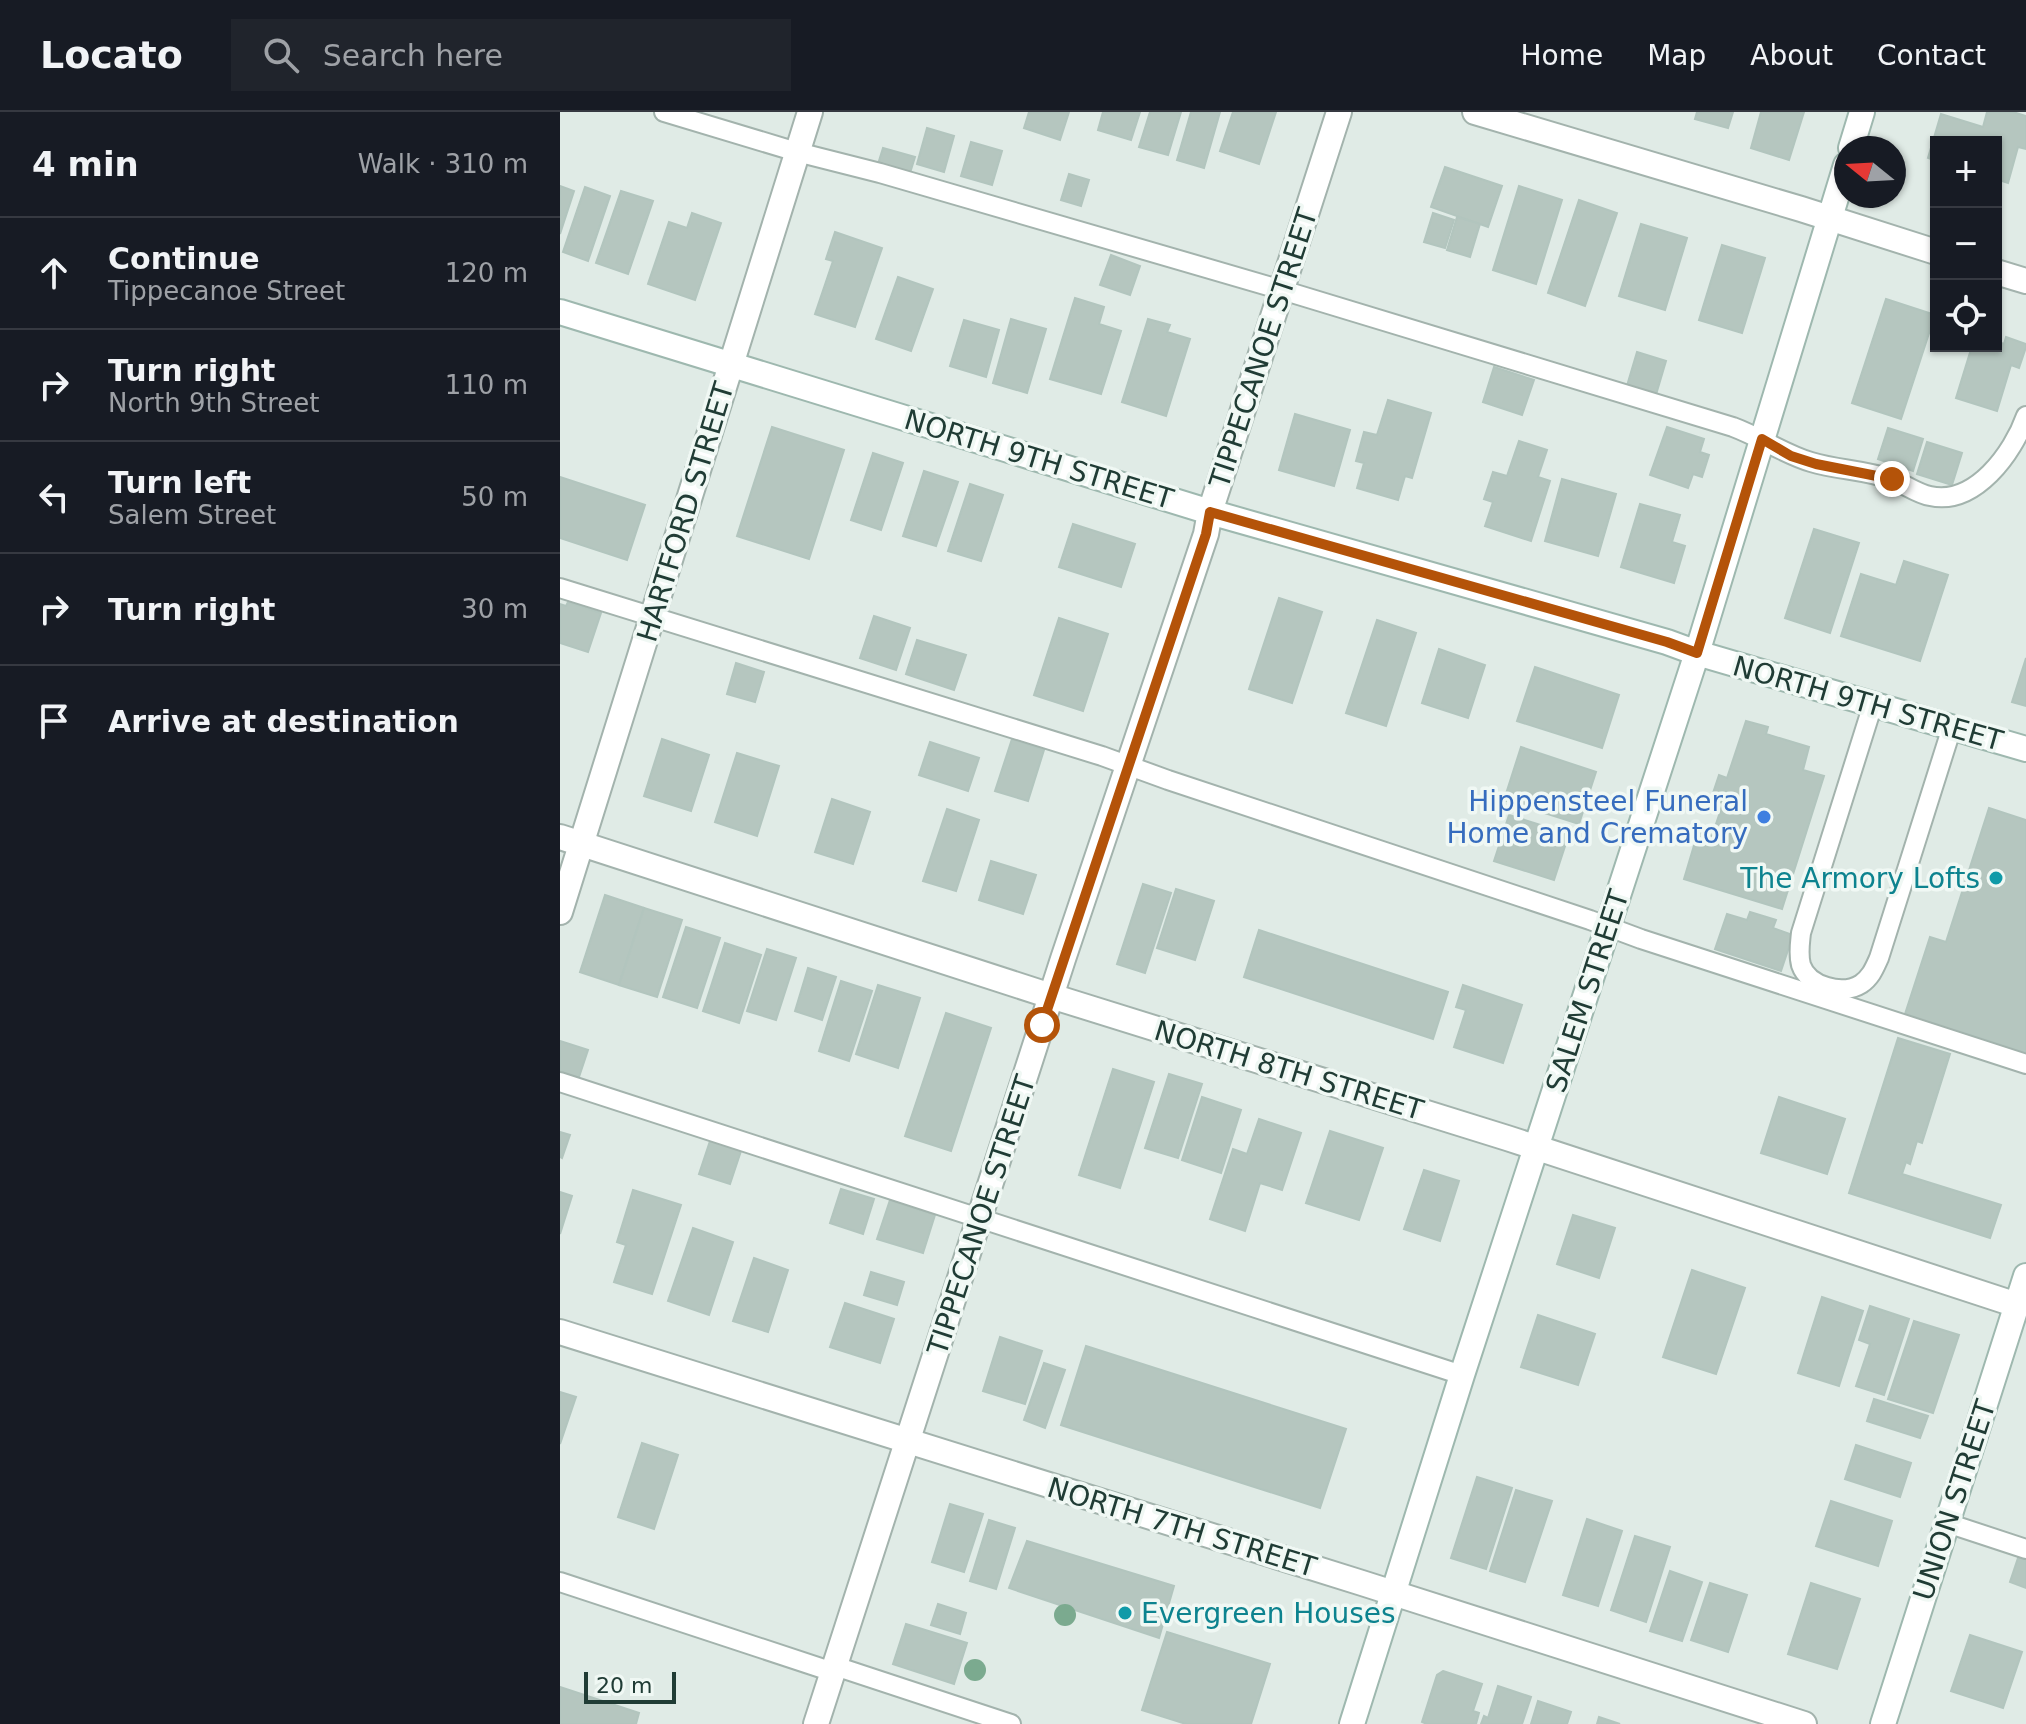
<!DOCTYPE html>
<meta charset="utf-8">
<style>
body{margin:0;font-family:"DejaVu Sans",sans-serif;background:#20242c;color:#f1f3f6}
.controls{position:absolute;right:24px;top:24px;display:grid;overflow:hidden;border-radius:0px;box-shadow:0 2px 6px #0004}
.controls button{width:72px;height:72px;display:grid;place-items:center;padding:0;border:0;border-bottom:2px solid #363941;background:#171b24;color:#f1f3f6;font:40px sans-serif}
.compass{position:absolute;left:1274px;top:24px;width:72px;height:72px;border-radius:50%;background:#171b24;box-shadow:0 2px 6px #0004;rotate:288deg}
.scale{position:absolute;left:24px;bottom:20px;width:92px;box-sizing:border-box;padding-left:8px;border:4px solid #203c35;border-top:0;font-size:22px;line-height:28px;white-space:nowrap;color:#203c35;-webkit-text-stroke:6px #f0f8f4;paint-order:stroke}
.stop{position:absolute;width:24px;height:24px;margin:-18px;border:6px solid #b45309;border-radius:50%;background:#fff}
.stop.end{background:#b45309;border-color:#fff;box-shadow:0 2px 8px #0008}
.list{margin:0;padding:0;list-style:none}
h2{display:flex;justify-content:space-between;align-items:center;height:104px;margin:0;padding:0 32px;font-size:34px}
h2 small{font-size:26px;font-weight:400;color:#9ea1a6}
.list li{display:grid;grid-template-columns:52px 1fr auto;gap:24px;align-items:center;box-sizing:border-box;height:112px;padding:0 32px;border-top:2px solid #363941}
.list b{display:block;font-size:30px;white-space:nowrap}
.list p{margin:0;font-size:26px;white-space:nowrap;color:#9ea1a6}
.list em{font-size:26px;font-style:normal;color:#9ea1a6}
.icon{flex:none;width:44px;height:44px;fill:none;stroke:currentColor;stroke-width:2;stroke-linecap:round;stroke-linejoin:round}
.map{position:relative;flex:none;width:1466px;height:1612px;overflow:hidden}
header{display:flex;align-items:center;gap:48px;box-sizing:border-box;height:112px;padding:0 40px;background:#171b24;border-bottom:2px solid #363941}
header strong{font-size:38px}
nav{display:flex;gap:44px;margin-inline-start:auto;font-size:28px}
.search{width:560px;height:72px;background:#20242c;display:flex;align-items:center;gap:20px;box-sizing:border-box;padding:0 28px;border-radius:0px;color:#9ea1a6;font-size:30px}
main{display:flex}
aside{flex:1;background:#171b24}
.map>svg:first-child{display:block}
</style>
<header>
<strong>Locato</strong>
<div class="search"><svg class="icon" aria-label="search" viewBox="0 0 24 24"><circle cx="10" cy="10" r="6"/><path d="M15 15l6 6"/></svg>Search here</div>
<nav><a>Home</a><a>Map</a><a>About</a><a>Contact</a></nav>
</header>
<main>
<aside>
<h2>4 min<small>Walk · 310 m</small></h2>
<ul class="list">
<li><svg class="icon" aria-label="ahead" viewBox="0 0 24 24"><path d="M12 20V5M6 11l6-6 6 6"/></svg><div><b>Continue</b><p>Tippecanoe Street</p></div><em>120 m</em></li>
<li><svg class="icon" aria-label="right" viewBox="0 0 24 24"><path d="M7 20v-9h11M14 6l5 5-5 5"/></svg><div><b>Turn right</b><p>North 9th Street</p></div><em>110 m</em></li>
<li><svg class="icon" aria-label="left" viewBox="0 0 24 24"><path d="M17 20v-9H6M10 6l-5 5 5 5"/></svg><div><b>Turn left</b><p>Salem Street</p></div><em>50 m</em></li>
<li><svg class="icon" aria-label="right" viewBox="0 0 24 24"><path d="M7 20v-9h11M14 6l5 5-5 5"/></svg><div><b>Turn right</b></div><em>30 m</em></li>
<li><svg class="icon" aria-label="arrive" viewBox="0 0 24 24"><path d="M6 21V4h12l-3 4 3 4H6"/></svg><div><b>Arrive at destination</b></div></li>
</ul>
</aside>
<div class="map">
<svg width="1466" height="1612" viewBox="0 0 1466 1612">
<rect width="100%" height="100%" fill="#e0ebe6"/>
<!-- building -->
<g fill="#b5c6bf" stroke="#b2c5be" stroke-width="2">
<polygon points="469,0 509,0 500,28 464,16"/>
<polygon points="543,0 580,0 571,28 538,18"/>
<polygon points="590,0 621,0 608,43 579,35"/>
<polygon points="631,0 660,0 644,56 617,48"/>
<polygon points="673,0 716,0 699,52 660,39"/>
<polygon points="1137,0 1173,0 1168,16 1135,7"/>
<polygon points="1201,0 1244,0 1229,48 1191,36"/>
<polygon points="1427,0 1453,0 1466,4 1466,37 1458,35 1448,71 1436,67 1436,30 1376,30 1376,49 1368,46 1381,2 1423,15"/>
<polygon points="367,16 394,24 384,60 357,52"/>
<polygon points="411,30 442,39 432,73 401,64"/>
<polygon points="323,36 355,45 350,61 318,52"/>
<polygon points="885,55 942,74 928,115 871,95"/>
<polygon points="509,62 529,68 521,94 501,88"/>
<polygon points="0,74 14,79 0,122"/>
<polygon points="959,74 1002,88 976,172 933,158"/>
<polygon points="25,75 50,84 28,149 3,140"/>
<polygon points="61,79 93,89 68,162 36,151"/>
<polygon points="1019,88 1057,101 1025,194 988,181"/>
<polygon points="132,101 161,111 135,188 88,172 109,110 127,116"/>
<polygon points="873,101 894,108 885,136 864,130"/>
<polygon points="897,105 920,112 910,145 887,138"/>
<polygon points="1081,112 1127,126 1105,198 1059,184"/>
<polygon points="275,120 322,136 295,215 255,202 273,149 266,147"/>
<polygon points="1162,133 1205,146 1182,221 1139,208"/>
<polygon points="551,143 580,154 570,183 540,173"/>
<polygon points="338,165 373,177 351,239 316,227"/>
<polygon points="515,186 544,195 539,212 561,219 541,282 490,267"/>
<polygon points="1326,187 1375,203 1341,307 1292,291"/>
<polygon points="451,207 486,217 467,281 433,271"/>
<polygon points="588,207 610,213 607,220 630,227 606,304 562,290"/>
<polygon points="404,208 439,218 426,265 390,254"/>
<polygon points="1446,225 1466,232 1466,235 1459,256 1451,253 1437,299 1396,286 1412,234 1436,234 1436,229 1444,232"/>
<polygon points="1077,240 1106,249 1095,286 1066,277"/>
<polygon points="934,255 974,268 962,303 923,290"/>
<polygon points="828,288 871,301 852,366 845,364 838,388 797,376 804,351 796,349 804,320 817,323"/>
<polygon points="735,302 790,318 774,374 719,358"/>
<polygon points="212,315 284,338 249,447 177,424"/>
<polygon points="1107,315 1144,327 1140,340 1149,343 1142,365 1133,362 1128,376 1090,363"/>
<polygon points="1328,316 1363,327 1353,359 1318,347"/>
<polygon points="959,329 987,338 978,365 990,369 971,429 925,414 933,390 924,387 933,360 947,364"/>
<polygon points="1367,330 1402,341 1392,373 1357,362"/>
<polygon points="313,341 343,351 321,418 291,408"/>
<polygon points="364,359 398,370 376,434 343,424"/>
<polygon points="0,365 85,393 67,448 0,426"/>
<polygon points="1002,367 1056,382 1038,444 985,429"/>
<polygon points="410,372 443,383 421,449 388,439"/>
<polygon points="1080,392 1120,403 1112,430 1125,434 1114,471 1061,455"/>
<polygon points="513,412 575,432 561,475 499,455"/>
<polygon points="1254,417 1299,431 1270,521 1225,506"/>
<polygon points="1344,449 1388,463 1360,549 1281,524 1301,462 1336,473"/>
<polygon points="719,486 762,500 732,591 689,577"/>
<polygon points="8,490 41,501 28,540 0,531 0,492 6,494"/>
<polygon points="314,504 350,516 336,558 300,546"/>
<polygon points="499,506 548,522 523,599 474,583"/>
<polygon points="817,508 856,521 826,614 786,601"/>
<polygon points="357,528 406,543 394,578 346,562"/>
<polygon points="879,537 925,553 908,606 862,591"/>
<polygon points="1466,546 1466,594 1452,590"/>
<polygon points="176,551 204,560 195,590 167,582"/>
<polygon points="975,555 1059,583 1042,636 957,609"/>
<polygon points="1186,609 1208,615 1206,622 1249,635 1243,658 1264,664 1222,797 1124,767 1138,720 1152,724 1163,691 1151,687 1159,663 1167,666"/>
<polygon points="102,627 149,643 131,699 84,684"/>
<polygon points="452,627 484,638 468,689 435,679"/>
<polygon points="370,630 419,646 408,679 359,663"/>
<polygon points="961,635 1036,660 1019,712 944,688"/>
<polygon points="177,641 219,654 197,724 155,710"/>
<polygon points="272,687 310,700 293,752 255,740"/>
<polygon points="1429,696 1466,708 1466,941 1345,902 1370,825 1386,830"/>
<polygon points="387,697 419,708 396,779 363,769"/>
<polygon points="949,703 1009,722 994,768 934,749"/>
<polygon points="431,749 476,763 463,802 419,788"/>
<polygon points="583,772 611,781 585,861 557,852"/>
<polygon points="616,777 654,789 635,848 597,836"/>
<polygon points="45,783 84,796 59,873 20,860"/>
<polygon points="84,796 122,808 97,885 59,873"/>
<polygon points="1190,800 1216,808 1213,816 1233,823 1221,859 1155,837 1167,802 1187,808"/>
<polygon points="126,815 160,826 137,896 103,885"/>
<polygon points="699,818 888,880 873,927 684,865"/>
<polygon points="165,831 201,843 179,911 143,899"/>
<polygon points="207,837 236,846 216,908 187,899"/>
<polygon points="248,856 276,865 262,908 235,899"/>
<polygon points="281,869 312,879 289,949 259,939"/>
<polygon points="318,873 360,886 338,956 296,942"/>
<polygon points="903,873 962,893 943,951 894,935 906,898 896,895"/>
<polygon points="386,901 431,916 391,1039 345,1024"/>
<polygon points="1338,926 1390,942 1362,1031 1357,1029 1350,1052 1346,1050 1342,1062 1441,1093 1430,1126 1289,1081"/>
<polygon points="0,929 28,938 18,968 0,962"/>
<polygon points="553,957 594,970 560,1076 519,1063"/>
<polygon points="609,962 642,972 618,1046 585,1036"/>
<polygon points="642,985 681,998 661,1061 622,1048"/>
<polygon points="1219,985 1285,1007 1267,1062 1201,1041"/>
<polygon points="699,1007 741,1021 722,1078 700,1071 685,1119 650,1107 673,1037 687,1042"/>
<polygon points="770,1019 823,1036 799,1108 746,1091"/>
<polygon points="0,1020 10,1023 2,1046 0,1045"/>
<polygon points="151,1026 182,1036 170,1072 139,1062"/>
<polygon points="864,1058 899,1069 880,1129 844,1117"/>
<polygon points="281,1077 314,1087 303,1122 270,1111"/>
<polygon points="73,1078 121,1093 92,1182 54,1170 66,1133 57,1130"/>
<polygon points="0,1080 12,1084 0,1122"/>
<polygon points="330,1088 375,1103 363,1141 317,1127"/>
<polygon points="1013,1103 1055,1116 1039,1166 997,1152"/>
<polygon points="133,1116 173,1130 149,1203 108,1189"/>
<polygon points="194,1146 228,1158 208,1220 173,1209"/>
<polygon points="1132,1158 1185,1176 1156,1262 1103,1245"/>
<polygon points="311,1160 344,1170 337,1193 304,1183"/>
<polygon points="1262,1185 1303,1199 1279,1274 1238,1261"/>
<polygon points="285,1191 334,1207 320,1251 270,1235"/>
<polygon points="1310,1194 1349,1207 1324,1283 1296,1274 1310,1232 1299,1228"/>
<polygon points="978,1203 1035,1222 1018,1273 961,1255"/>
<polygon points="1354,1209 1399,1223 1373,1301 1328,1287"/>
<polygon points="440,1225 482,1239 465,1292 423,1279"/>
<polygon points="526,1234 786,1317 760,1396 501,1313"/>
<polygon points="484,1251 505,1258 485,1316 464,1308"/>
<polygon points="0,1280 16,1285 0,1332"/>
<polygon points="1314,1287 1368,1304 1360,1326 1307,1309"/>
<polygon points="82,1331 118,1343 94,1417 58,1405"/>
<polygon points="1296,1333 1351,1351 1340,1385 1285,1367"/>
<polygon points="917,1365 952,1376 926,1457 891,1446"/>
<polygon points="956,1378 992,1389 965,1470 930,1459"/>
<polygon points="1271,1389 1332,1409 1318,1454 1256,1434"/>
<polygon points="390,1392 423,1402 404,1460 372,1450"/>
<polygon points="1027,1407 1062,1419 1038,1494 1003,1483"/>
<polygon points="429,1408 455,1416 436,1477 410,1469"/>
<polygon points="1075,1424 1110,1435 1086,1510 1051,1498"/>
<polygon points="467,1429 614,1474 599,1526 449,1476"/>
<polygon points="1459,1443 1466,1445 1466,1476 1450,1470"/>
<polygon points="1110,1459 1142,1470 1122,1529 1090,1519"/>
<polygon points="1150,1471 1187,1483 1168,1540 1131,1528"/>
<polygon points="1251,1471 1300,1487 1277,1557 1228,1542"/>
<polygon points="378,1492 406,1501 400,1522 371,1513"/>
<polygon points="346,1512 407,1531 394,1572 333,1552"/>
<polygon points="607,1520 710,1552 691,1612 626,1612 582,1598"/>
<polygon points="1410,1523 1462,1540 1443,1596 1391,1579"/>
<polygon points="883,1559 922,1572 913,1599 919,1601 916,1612 867,1612 862,1610 877,1563"/>
<polygon points="938,1574 971,1585 962,1612 921,1612 924,1604 928,1606"/>
<polygon points="0,1575 79,1601 76,1612 0,1612"/>
<polygon points="978,1589 1011,1600 1007,1612 971,1612"/>
<polygon points="1039,1605 1060,1612 1037,1612"/>
</g>
<g fill="none" stroke-linecap="round" stroke-linejoin="round">
<defs>
<g id="lane">
<path d="M104 0 237 40 320 61 722 178 1173 315C1200 325 1224 342 1251 350 1277 358 1305 358 1330 367 1344 371 1355 381 1370 384 1415 394 1453 341 1466 304"/>
<polyline points="0,476 542,644 608,668 1030,808 1081,827 1466,952"/>
<path d="M1313 592 1241 821C1240 831 1238 842 1241 853 1248 874 1282 884 1301 872 1311 865 1314 857 1319 846L1392 615"/>
<polyline points="0,970 902,1263"/>
<polyline points="1387,1411 1466,1437"/>
<polyline points="0,1470 273,1560"/>
<polyline points="275,1554 451,1612"/>
</g>
<g id="street">
<polyline points="915,0 1241,97 1376,140"/>
<polyline points="1436,160 1466,169"/>
<polyline points="0,725 491,884 947,1026 1457,1193"/>
<polyline points="0,800 250,0"/>
<polyline points="0,1220 802,1471 1244,1612"/>
<polyline points="256,1612 503,847 646,422 650,400 779,0"/>
</g>
<g id="secondary">
<polyline points="1291,36 1302,0"/>
<polyline points="0,200 650,400 1107,530 1137,541 1466,637"/>
<polyline points="792,1612 902,1263 1137,541 1286,53"/>
<polyline points="1323,1612 1466,1164"/>
</g>
</defs>
<!-- lane casing -->
<use href="#lane" stroke="#a3b3ad" stroke-width="22"/>
<!-- street casing -->
<use href="#street" stroke="#a3b3ad" stroke-width="28"/>
<!-- secondary casing -->
<use href="#secondary" stroke="#9eb8af" stroke-width="28"/>
<!-- lane -->
<use href="#lane" stroke="#fff" stroke-width="18"/>
<!-- street -->
<use href="#street" stroke="#fff" stroke-width="24"/>
<!-- secondary -->
<use href="#secondary" stroke="#fff" stroke-width="24"/>
</g>
<!-- trees -->
<g fill="#7baa8f">
<circle cx="505" cy="1503" r="11"/>
<circle cx="415" cy="1558" r="11"/>
</g>
<g fill="none" stroke-linecap="round" stroke-linejoin="round">
<!-- route -->
<polyline stroke="#b45309" stroke-width="10" points="482,913 646,422 650,400 1107,530 1137,541 1202,327 1231,344 1256,352 1332,367"/>
</g>
<!-- markers -->
<circle fill="#3f7fe0" stroke="#f0f8f4" stroke-width="3" cx="1204" cy="705" r="8"/>
<g fill="#0f9aa8" stroke="#f0f8f4" stroke-width="3">
<circle cx="1436" cy="766" r="8"/>
<circle cx="565" cy="1501" r="8"/>
</g>
<g text-anchor="middle" stroke-width="7" stroke-linejoin="round" paint-order="stroke">
<!-- street labels -->
<g font-size="28" fill="#203c35" stroke="#f0f8f4">
<text transform="translate(703 236) rotate(-72)" y="10">TIPPECANOE STREET</text>
<text transform="translate(479 347) rotate(17)" y="10">NORTH 9TH STREET</text>
<text transform="translate(125 400) rotate(-73)" y="10">HARTFORD STREET</text>
<text transform="translate(1308 591) rotate(16)" y="10">NORTH 9TH STREET</text>
<text transform="translate(1027 879) rotate(-72)" y="10">SALEM STREET</text>
<text transform="translate(729 958) rotate(17)" y="10">NORTH 8TH STREET</text>
<text transform="translate(421 1103) rotate(-72)" y="10">TIPPECANOE STREET</text>
<text transform="translate(1394 1388) rotate(-72)" y="10">UNION STREET</text>
<text transform="translate(622 1415) rotate(17)" y="10">NORTH 7TH STREET</text>
</g>
<!-- shop labels -->
<g font-size="28" fill="#366cbe" stroke="#f0f8f4" text-anchor="end">
<text x="1188" y="699">Hippensteel Funeral<tspan x="1188" dy="32">Home and Crematory</tspan></text>
</g>
<!-- culture labels -->
<g font-size="28" fill="#0d838f" stroke="#f0f8f4" text-anchor="end">
<text x="1420" y="776">The Armory Lofts</text>
<text x="581" y="1511" text-anchor="start">Evergreen Houses</text>
</g>
</g>
</svg>
<div class="controls">
<button>+</button>
<button>−</button>
<button><svg class="icon" aria-label="locate" viewBox="0 0 24 24"><circle cx="12" cy="12" r="6"/><path d="M12 2v4M12 18v4M2 12h4M18 12h4"/></svg></button>
</div>
<svg class="compass" viewBox="-18 -18 36 36"><path d="M0-13l5 13h-10z" fill="#e53935"/><path d="M0 13l5-13h-10z" fill="#9ea1a6"/></svg>
<div class="scale">20 m</div>
<div class="stop" style="left:482px;top:913px"></div>
<div class="stop end" style="left:1332px;top:367px"></div>
</div>
</main>
